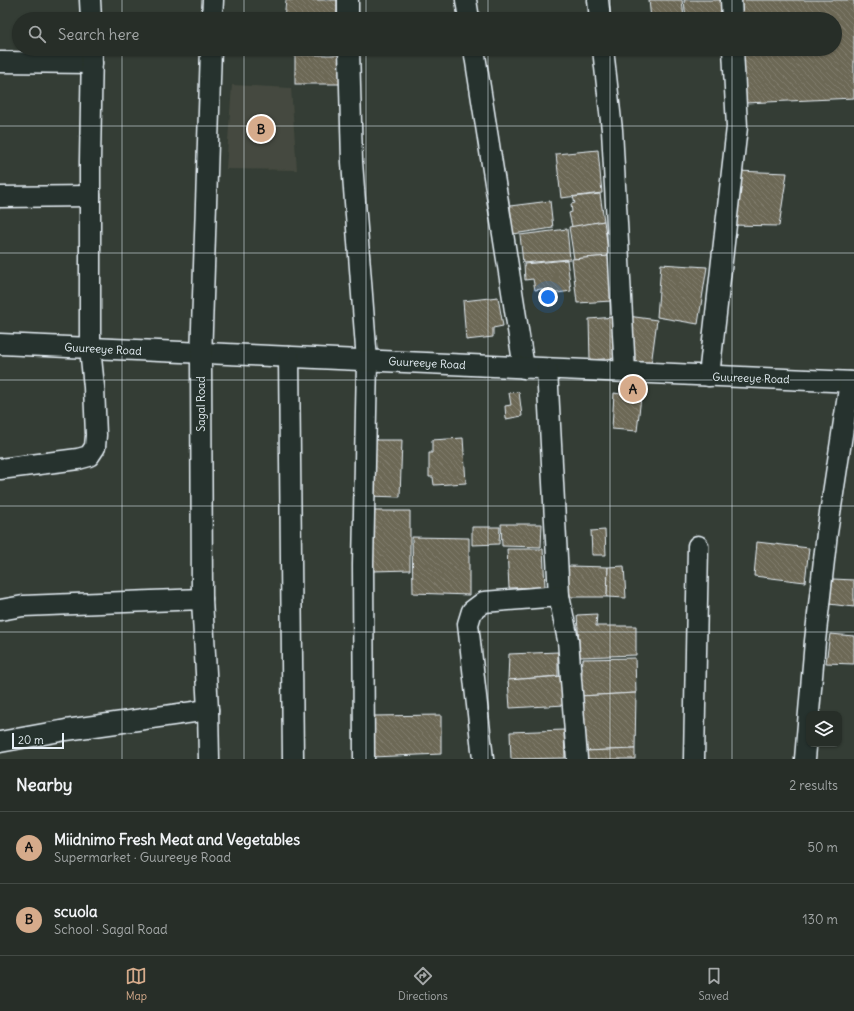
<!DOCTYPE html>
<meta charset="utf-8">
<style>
body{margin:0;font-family:Delius,sans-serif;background:#2f3630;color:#f1f3f6}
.controls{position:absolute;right:12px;bottom:12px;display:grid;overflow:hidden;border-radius:8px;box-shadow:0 1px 3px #0004}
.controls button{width:36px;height:36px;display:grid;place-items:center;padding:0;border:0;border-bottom:1px solid #434a45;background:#272e28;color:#f1f3f6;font:20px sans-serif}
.scale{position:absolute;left:12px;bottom:10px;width:52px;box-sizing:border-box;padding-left:4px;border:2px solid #e8f1f8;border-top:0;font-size:11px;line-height:14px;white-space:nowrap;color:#e8f1f8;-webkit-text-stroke:3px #26332d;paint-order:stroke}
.you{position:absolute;left:548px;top:297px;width:14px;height:14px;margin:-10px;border:3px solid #fff;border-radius:50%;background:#1a73e8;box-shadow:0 0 0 6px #1a73e833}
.badge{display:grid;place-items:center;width:26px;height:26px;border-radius:50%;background:#d6ab8b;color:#111;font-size:13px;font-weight:700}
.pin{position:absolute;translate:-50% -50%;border:2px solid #fff;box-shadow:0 1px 4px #0006}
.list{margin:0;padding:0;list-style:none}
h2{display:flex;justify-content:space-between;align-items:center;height:52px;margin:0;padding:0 16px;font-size:17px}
h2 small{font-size:13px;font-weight:400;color:#a4a8a8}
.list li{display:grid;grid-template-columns:26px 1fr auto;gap:12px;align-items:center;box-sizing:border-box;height:72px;padding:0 16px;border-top:1px solid #434a45}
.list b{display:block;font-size:15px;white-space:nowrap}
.list p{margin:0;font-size:13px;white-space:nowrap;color:#a4a8a8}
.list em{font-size:13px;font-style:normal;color:#a4a8a8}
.icon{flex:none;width:22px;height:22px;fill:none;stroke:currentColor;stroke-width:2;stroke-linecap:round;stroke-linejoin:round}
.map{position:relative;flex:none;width:854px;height:759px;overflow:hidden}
.search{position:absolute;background:#272e28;box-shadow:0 1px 3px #0004;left:12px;right:12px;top:12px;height:44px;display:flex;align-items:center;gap:10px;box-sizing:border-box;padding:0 14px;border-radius:22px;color:#a4a8a8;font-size:15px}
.sheet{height:196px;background:#272e28}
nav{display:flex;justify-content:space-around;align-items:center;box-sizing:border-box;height:56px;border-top:1px solid #434a45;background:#272e28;font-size:11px;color:#a4a8a8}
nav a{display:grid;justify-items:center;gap:2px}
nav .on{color:#d6ab8b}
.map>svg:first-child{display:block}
</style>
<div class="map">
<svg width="854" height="759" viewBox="0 0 854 759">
<defs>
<pattern id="building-back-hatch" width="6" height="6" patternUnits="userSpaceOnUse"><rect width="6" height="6" fill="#6c6755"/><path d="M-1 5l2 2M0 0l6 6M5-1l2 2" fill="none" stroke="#817d6e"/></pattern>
</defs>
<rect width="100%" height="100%" fill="#343d35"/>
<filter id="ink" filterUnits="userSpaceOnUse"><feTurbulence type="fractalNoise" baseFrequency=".025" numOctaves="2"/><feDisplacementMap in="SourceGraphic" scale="8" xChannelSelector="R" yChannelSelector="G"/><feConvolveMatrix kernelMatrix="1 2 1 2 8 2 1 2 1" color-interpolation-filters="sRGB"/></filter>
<g filter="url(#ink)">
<!-- built -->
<polygon fill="#454a3f" points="232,85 291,88 297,170 226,169"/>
<!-- building -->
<g fill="url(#building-back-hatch)" stroke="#e8f1f8">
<polygon points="286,0 337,0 337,19 284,19"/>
<polygon points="649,0 682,0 684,19 651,19"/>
<polygon points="684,0 723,0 725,19 686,19"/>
<polygon points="737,0 854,0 854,98 745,103 741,49 835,49 835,19 738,19"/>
<polygon points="291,49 342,49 342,51 291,50"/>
<rect x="295" y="55" width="47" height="29"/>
<polygon points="598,150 602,193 561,198 556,154"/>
<polygon points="736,171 787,173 779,226 731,225"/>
<polygon points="600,194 604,221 572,227 569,213 572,212 571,204 575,203 573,197"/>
<polygon points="550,201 553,228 513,234 510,206"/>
<polygon points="604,221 609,256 574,259 569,227"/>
<polygon points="567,229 570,259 523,263 520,235"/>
<polygon points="609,256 612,301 577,303 572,259"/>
<polygon points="567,260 571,291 544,295 542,289 535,290 533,279 525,280 524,264"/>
<polygon points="661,264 707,267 698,324 657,317"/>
<polygon points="498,297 503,326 493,328 493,337 466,340 463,301"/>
<polygon points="628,316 657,320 651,365 628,364"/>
<polygon points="615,317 617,358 590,360 589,319"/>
<polygon points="519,392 522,416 506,419 505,406 511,405 509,393"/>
<polygon points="614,393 641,397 637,431 612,429"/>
<polygon points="463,438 466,483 434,485 433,477 429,477 429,453 432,453 432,440"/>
<polygon points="370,440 402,440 400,497 368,496"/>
<polygon points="373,511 410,511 410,570 373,571"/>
<polygon points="501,524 542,524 541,547 502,546"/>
<polygon points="472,527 500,527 499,544 472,545"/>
<polygon points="605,530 606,555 592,555 591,531"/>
<polygon points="412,537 469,538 469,595 413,593"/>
<polygon points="757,542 809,548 805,582 754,576"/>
<polygon points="507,549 543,549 545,587 509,588"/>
<polygon points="568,566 608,567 607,597 567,597"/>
<polygon points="624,566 626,598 607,597 608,567"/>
<polygon points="833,579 854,580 854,607 829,604"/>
<polygon points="597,614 596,626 636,626 636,655 580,657 577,615"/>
<polygon points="830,634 854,636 854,664 826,663"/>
<polygon points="558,652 558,676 508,680 509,654"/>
<polygon points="635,658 636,693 580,696 583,659"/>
<polygon points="563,676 565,705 510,708 508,680"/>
<polygon points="636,693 635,749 585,751 580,696"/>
<polygon points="441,715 441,754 372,757 373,716"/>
<polygon points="564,730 565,758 511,759 510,732"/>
<polygon points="635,749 635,759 585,759 585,751"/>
</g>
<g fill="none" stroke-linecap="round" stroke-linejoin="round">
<defs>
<g id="minor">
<polyline points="90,0 91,19"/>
<polyline points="348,0 348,19"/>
<polyline points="466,0 469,19"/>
<polyline points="598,0 600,19"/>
<polyline points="731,0 732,19"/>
<polyline points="212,19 213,0"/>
<polyline points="349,49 352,162 367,361 363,565 364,759"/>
<polyline points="474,49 524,368"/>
<polyline points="603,49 612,130 625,372"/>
<polyline points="0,62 92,63"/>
<polyline points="0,197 90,196"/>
<polyline points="0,344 854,382"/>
<polyline points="289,357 293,759"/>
<polyline points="547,369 559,596 568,640 577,759"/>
<polyline points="709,376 737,127 733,49"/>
<polyline points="0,469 78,459 89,456 95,447 96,435 94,387 90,348 90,161 92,49"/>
<polyline points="0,610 23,606 202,599"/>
<polyline points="0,742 66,730 208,710"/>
<polyline points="209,759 208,710 202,599 201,359 211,49"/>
<polyline points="483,759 468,624 472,611 484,602 559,596"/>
<polyline points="694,759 698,546"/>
<polyline points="805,759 815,641 827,533 850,382"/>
</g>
</defs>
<!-- minor casing -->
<use href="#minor" stroke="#e8f1f8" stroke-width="23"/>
<!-- minor -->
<use href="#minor" stroke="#26332d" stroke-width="20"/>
</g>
</g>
<!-- grid -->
<path fill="none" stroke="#e8f1f8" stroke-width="1" stroke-opacity="0.55" d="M122 0V19M244 0V19M366 0V19M488 0V19M610 0V19M732 0V19M122 49V759M244 49V759M366 49V759M488 49V759M610 49V759M732 49V759M0 126H854M0 253H854M0 380H854M0 506H854M0 632H854"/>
<g text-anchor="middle" stroke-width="3" stroke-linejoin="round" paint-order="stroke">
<!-- street labels -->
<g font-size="11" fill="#e8f1f8" stroke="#26332d">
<text transform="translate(103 349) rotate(3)" y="4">Guureeye Road</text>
<text transform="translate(427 363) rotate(3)" y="4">Guureeye Road</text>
<text transform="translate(751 378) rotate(2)" y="4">Guureeye Road</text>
<text transform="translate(201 404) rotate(-90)" y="4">Sagal Road</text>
</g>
</g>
</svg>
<div class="controls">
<button><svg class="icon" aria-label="layers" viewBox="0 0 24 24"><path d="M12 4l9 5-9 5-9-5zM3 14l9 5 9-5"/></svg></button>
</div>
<div class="scale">20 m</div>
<div class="you"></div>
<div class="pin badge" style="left:633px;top:389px">A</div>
<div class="pin badge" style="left:261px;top:129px">B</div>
<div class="search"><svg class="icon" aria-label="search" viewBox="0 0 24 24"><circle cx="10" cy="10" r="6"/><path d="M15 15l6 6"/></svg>Search here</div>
</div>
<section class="sheet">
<h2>Nearby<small>2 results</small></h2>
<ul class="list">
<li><span class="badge">A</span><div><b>Miidnimo Fresh Meat and Vegetables</b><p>Supermarket · Guureeye Road</p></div><em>50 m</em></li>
<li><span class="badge">B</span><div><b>scuola</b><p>School · Sagal Road</p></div><em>130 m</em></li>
</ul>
</section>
<nav>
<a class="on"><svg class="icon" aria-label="map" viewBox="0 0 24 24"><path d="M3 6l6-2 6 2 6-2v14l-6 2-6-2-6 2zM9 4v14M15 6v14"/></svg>Map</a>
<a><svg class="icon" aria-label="directions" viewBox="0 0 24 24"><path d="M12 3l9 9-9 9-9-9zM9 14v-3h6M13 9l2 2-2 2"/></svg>Directions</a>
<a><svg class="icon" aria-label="saved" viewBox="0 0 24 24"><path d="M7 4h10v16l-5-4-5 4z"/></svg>Saved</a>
</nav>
